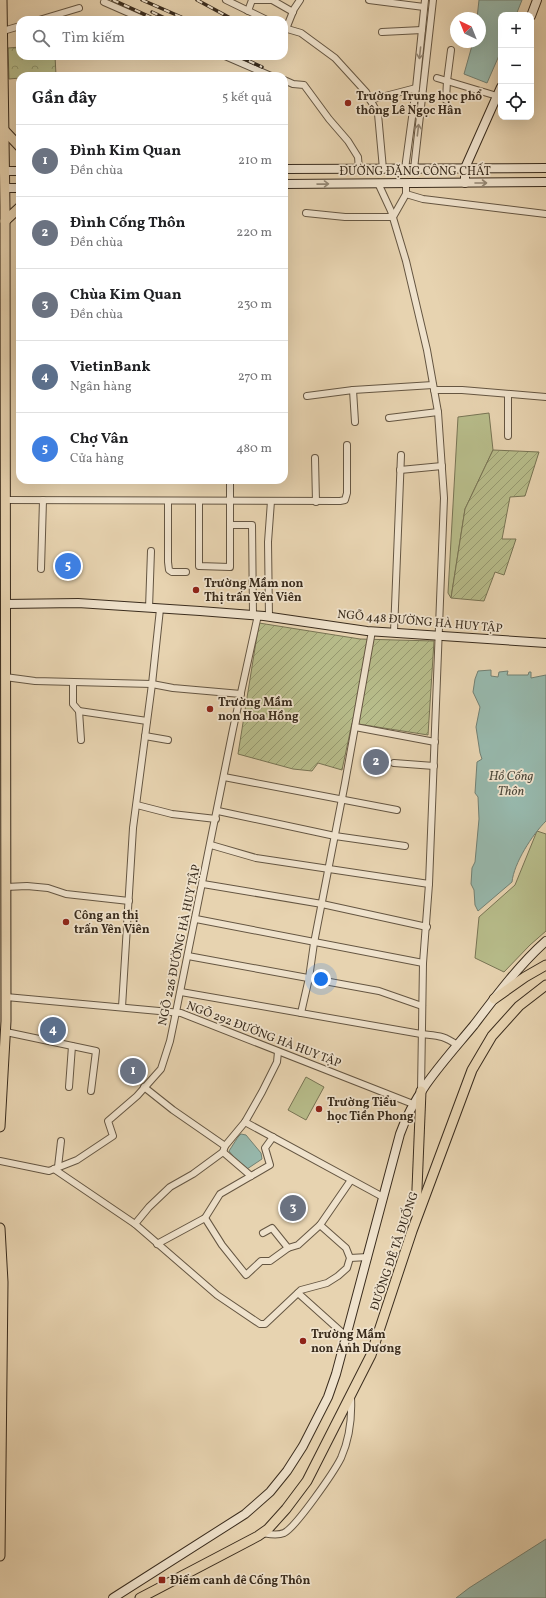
<!DOCTYPE html>
<html lang="vi">
<meta charset="utf-8">
<style>
body{margin:0;font-family:Vollkorn,serif;background:#f2f2f2;color:#202124}
.controls{position:absolute;right:12px;top:12px;display:grid;overflow:hidden;border-radius:8px;box-shadow:0 4px 16px #0002}
.controls button{width:36px;height:36px;display:grid;place-items:center;padding:0;border:0;border-bottom:1px solid #e0e0e0;background:#fff;color:#202124;font:20px sans-serif}
.compass{position:absolute;left:450px;top:12px;width:36px;height:36px;border-radius:50%;background:#fff;box-shadow:0 4px 16px #0002;rotate:317deg}
.you{position:absolute;left:321px;top:979px;width:14px;height:14px;margin:-10px;border:3px solid #fff;border-radius:50%;background:#1a73e8;box-shadow:0 0 0 6px #1a73e833}
.badge{display:grid;place-items:center;width:26px;height:26px;border-radius:50%;background:#8f2418;color:#fff;font-size:13px;font-weight:700}
.pin{position:absolute;translate:-50% -50%;border:2px solid #fff;box-shadow:0 1px 4px #0006}
.list{margin:0;padding:0;list-style:none}
h2{display:flex;justify-content:space-between;align-items:center;height:52px;margin:0;padding:0 16px;font-size:17px}
h2 small{font-size:13px;font-weight:400;color:#757577}
.list li{display:grid;grid-template-columns:26px 1fr auto;gap:12px;align-items:center;box-sizing:border-box;height:72px;padding:0 16px;border-top:1px solid #e0e0e0}
.list b{display:block;font-size:15px;white-space:nowrap}
.list p{margin:0;font-size:13px;white-space:nowrap;color:#757577}
.list em{font-size:13px;font-style:normal;color:#757577}
.icon{flex:none;width:22px;height:22px;fill:none;stroke:currentColor;stroke-width:2;stroke-linecap:round;stroke-linejoin:round}
.map{position:relative;flex:none;width:546px;height:1598px;overflow:hidden}
.search{position:absolute;background:#fff;box-shadow:0 4px 16px #0002;left:16px;top:16px;width:272px;height:44px;display:flex;align-items:center;gap:10px;box-sizing:border-box;padding:0 14px;border-radius:12px;color:#757577;font-size:15px}
.panel{position:absolute;background:#fff;box-shadow:0 4px 16px #0002;left:16px;top:72px;width:272px;height:412px;border-radius:12px}
.map>svg:first-child{display:block}
</style>
<div class="map">
<svg width="546" height="1598" viewBox="0 0 546 1598">
<defs>
<pattern id="park-crowns" width="20" height="18" patternUnits="userSpaceOnUse"><rect width="20" height="18" fill="#b7bc8a"/><path d="M2 6a3 3 0 1 1 6 0M12 15a3 3 0 1 1 6 0" fill="none" stroke="#969970"/></pattern>
<pattern id="garden-furrows" width="10" height="10" patternUnits="userSpaceOnUse"><rect width="10" height="10" fill="#b7bc8a"/><path d="M-1 1l2-2M0 10L10 0M9 11l2-2" fill="none" stroke="#969970"/></pattern>
</defs>
<rect width="100%" height="100%" fill="#e7d3b0"/>
<filter id="stains"><feTurbulence type="fractalNoise" baseFrequency=".005" numOctaves="4"/><feColorMatrix values="0 0 0 0 .2 0 0 0 0 .09 0 0 0 0 .02 0 0 0 .5 -.17"/></filter>
<radialGradient id="worn" r=".72"><stop offset=".6" stop-color="#630" stop-opacity="0"/><stop offset="1" stop-color="#630" stop-opacity=".3"/></radialGradient>
<!-- grass -->
<g fill="#b7bc8a" stroke="#787454">
<polygon points="489,413 493,450 465,509 451,598 448,593 458,417"/>
<polygon points="537,831 546,834 546,931 530,945 504,972 475,958 479,917 515,885"/>
<polygon points="306,1077 324,1087 306,1120 288,1110"/>
</g>
<!-- park -->
<polygon fill="url(#park-crowns)" stroke="#787454" points="20,47 20,56 55,56 56,75 20,76 20,78 9,79 8,48"/>
<!-- garden -->
<g fill="url(#garden-furrows)" stroke="#787454">
<polygon points="493,450 539,452 525,496 510,497 502,539 516,539 504,575 495,572 484,601 451,598 465,509"/>
<polygon points="259,623 360,639 434,641 428,735 352,723 342,770 318,763 312,771 293,769 238,754"/>
</g>
<!-- water -->
<g fill="#97b8ac" stroke="#728073">
<polygon points="479,0 522,0 516,15 501,15 501,51 487,83 464,74 473,42 480,42 480,18 477,18"/>
<path d="M491 670V676L498 677 499 672 508 671 507 675H528L529 672H531V678L546 675V821C532 835 514 863 512 882L478 911 475 905 474 890 471 884 472 868 475 862 479 819 478 797 475 793 477 762 482 759 480 753 476 727 480 707 473 692 475 679 478 671Z"/>
<polygon points="241,1134 246,1135 261,1153 262,1159 247,1169 237,1161 229,1151 238,1137"/>
<polygon points="546,1539 546,1598 456,1598 469,1588"/>
</g>
<g fill="none" stroke-linecap="round" stroke-linejoin="round">
<defs>
<g id="street">
<polyline points="226,0 267,20"/>
<polyline points="369,0 424,7"/>
<polyline points="104,2 145,20"/>
<polyline points="248,11 252,0 272,0 293,12"/>
<polyline points="39,20 79,8"/>
<polyline points="284,28 301,33 335,58 366,92 378,114 383,169"/>
<polyline points="286,29 294,9 300,0"/>
<polyline points="3,31 20,26"/>
<polyline points="382,32 422,30"/>
<polyline points="225,56 271,76"/>
<polyline points="437,78 497,96"/>
<polyline points="284,80 293,84 304,85 329,119 348,141 358,157 359,169"/>
<polyline points="370,100 416,88"/>
<polyline points="446,100 447,81 451,50"/>
<polyline points="405,169 416,88 425,0"/>
<polyline points="414,169 433,0"/>
<polyline points="378,183 391,211 406,261 427,350 438,412 444,498 429,884 423,963 421,1091"/>
<polyline points="406,183 406,194 423,199 546,214"/>
<polyline points="306,213 345,217 393,217 406,194"/>
<polyline points="353,390 355,422"/>
<polyline points="434,390 462,390 546,397"/>
<polyline points="307,396 353,390 433,385"/>
<polyline points="389,418 438,412"/>
<polyline points="508,436 508,394"/>
<polyline points="315,458 316,502"/>
<polyline points="400,470 442,466"/>
<polyline points="5,500 340,501 345,500 347,493 347,445"/>
<polyline points="168,501 168,562 169,570 172,572 186,572"/>
<polyline points="199,501 199,566 230,567 230,480"/>
<polyline points="230,525 252,525 253,615"/>
<polyline points="41,569 43,500"/>
<polyline points="149,608 151,551"/>
<polyline points="269,617 268,542 271,501"/>
<polyline points="394,632 401,455"/>
<polyline points="5,677 35,681 152,684 173,688 241,694"/>
<polyline points="73,683 73,704 79,711 147,721"/>
<polyline points="79,711 81,740"/>
<polyline points="355,727 435,742"/>
<polyline points="145,736 168,740"/>
<polyline points="394,763 434,766"/>
<polyline points="224,777 397,810"/>
<polyline points="137,805 172,814 216,819"/>
<polyline points="218,811 335,836 405,846"/>
<polyline points="211,845 256,858 429,884"/>
<polyline points="203,884 322,904 427,927"/>
<polyline points="6,887 27,886 48,888 66,894 129,901"/>
<polyline points="196,919 423,963"/>
<polyline points="188,956 379,991 422,1006"/>
<path d="M181 992 421 1034C438 1036 443 1035 457 1045"/>
<polyline points="6,997 181,1013 413,1104"/>
<polyline points="122,1007 133,828 152,684 160,609"/>
<polyline points="301,1013 309,978 314,943 345,783 372,631"/>
<polyline points="6,1032 96,1051 91,1091"/>
<polyline points="69,1087 72,1046"/>
<polyline points="144,1087 173,1110 225,1146"/>
<polyline points="245,1122 383,1197"/>
<polyline points="223,1152 251,1176"/>
<polyline points="0,1161 49,1171 77,1160 113,1136 108,1121 137,1096 161,1069 170,1041 176,1012 233,729 258,615"/>
<polyline points="58,1167 61,1141"/>
<polyline points="54,1169 135,1224 217,1295 260,1324 265,1324 301,1290 327,1283 338,1276 347,1268 350,1258 346,1248 320,1225"/>
<polyline points="205,1218 222,1245 246,1275 261,1261 270,1261 288,1248"/>
<polyline points="135,1224 149,1207 170,1187 193,1174 223,1152 225,1146 245,1122 262,1092 277,1062 278,1052"/>
<polyline points="263,1233 272,1228 288,1248 298,1245 320,1225 351,1180"/>
<polyline points="157,1244 205,1218 220,1194 270,1165 265,1148 273,1137"/>
<polyline points="350,1258 368,1257"/>
<polyline points="298,1293 347,1337"/>
<path d="M262 1533C269 1534 277 1536 284 1533 296 1527 334 1472 341 1458 349 1440 352 1417 351 1397"/>
</g>
<g id="secondary">
<polyline points="531,16 537,0"/>
<polyline points="284,169 546,168"/>
<polyline points="4,171 20,171"/>
<polyline points="465,183 465,168 501,87"/>
<polyline points="284,184 546,182"/>
<polyline points="5,188 20,188"/>
<polyline points="5,604 78,603 200,611 264,616 367,631 546,643"/>
<path d="M113 1598 245 1514 270 1492 287 1471 303 1446 328 1397 336 1374 400 1134C415 1091 446 1059 474 1025 496 996 519 965 546 941"/>
</g>
<g id="primary">
<polyline points="4,130 20,147"/>
<polyline points="5,221 20,207"/>
<polyline points="494,999 525,977 546,965"/>
<polyline points="0,1127 6,1021 5,207 2,0"/>
<polyline points="416,1213 421,1091"/>
<polyline points="0,1228 3,1282 0,1556"/>
<polyline points="140,1598 258,1536 268,1529 286,1509 307,1481 371,1355 412,1231 472,1070 492,1036 519,1006 546,985"/>
</g>
</defs>
<!-- street casing -->
<use href="#street" stroke="#655642" stroke-width="8"/>
<!-- secondary casing -->
<use href="#secondary" stroke="#3a2c1d" stroke-width="10"/>
<!-- primary casing -->
<use href="#primary" stroke="#3a2c1d" stroke-width="11"/>
<!-- street -->
<use href="#street" stroke="#efe2cc" stroke-width="6"/>
<!-- secondary -->
<use href="#secondary" stroke="#efe2cc" stroke-width="8"/>
<!-- primary -->
<use href="#primary" stroke="#e7d3b0" stroke-width="9"/>
<defs>
<g id="rail">
<polyline points="113,0 157,20"/>
<polyline points="142,0 188,20"/>
<polyline points="197,0 234,20"/>
<polyline points="152,12 169,20"/>
<polyline points="238,56 262,67"/>
</g>
</defs>
<!-- rail casing -->
<use href="#rail" stroke="#3a2c1d" stroke-width="3.5"/>
<!-- rail -->
<use href="#rail" stroke="#efe2cc" stroke-width="2" stroke-dasharray="6" stroke-linecap="butt"/>
</g>
<!-- one-way arrows -->
<defs><path id="oneway-shaft" d="M-6 0H5M1.5-3L5.5 0L1.5 3" fill="none" stroke-width="1.6" stroke-linecap="round" stroke-linejoin="round"/></defs>
<g stroke="#948774">
<use href="#oneway-shaft" transform="translate(420 53) rotate(96)"/>
<use href="#oneway-shaft" transform="translate(418 130) rotate(-83)"/>
<use href="#oneway-shaft" transform="translate(481 183)"/>
<use href="#oneway-shaft" transform="translate(323 184) rotate(-1)"/>
</g>
<!-- markers -->
<g fill="#8f2418" stroke="#efe2cc" stroke-width="1.5">
<circle cx="348" cy="103" r="4"/>
<circle cx="196" cy="590" r="4"/>
<circle cx="210" cy="709" r="4"/>
<circle cx="66" cy="922" r="4"/>
<circle cx="319" cy="1109" r="4"/>
<circle cx="303" cy="1341" r="4"/>
<rect x="158" y="1576" width="8" height="8" rx="2"/>
</g>
<g text-anchor="middle" stroke-width="3.5" stroke-linejoin="round" paint-order="stroke">
<!-- poi labels -->
<g font-size="12" font-weight="bold" fill="#3a2c1d" stroke="#efe2cc" text-anchor="start">
<text x="356" y="100">Trường Trung học phổ<tspan x="356" dy="14">thông Lê Ngọc Hân</tspan></text>
<text x="204" y="587">Trường Mầm non<tspan x="204" dy="14">Thị trấn Yên Viên</tspan></text>
<text x="218" y="706">Trường Mầm<tspan x="218" dy="14">non Hoa Hồng</tspan></text>
<text x="74" y="919">Công an thị<tspan x="74" dy="14">trấn Yên Viên</tspan></text>
<text x="327" y="1106">Trường Tiểu<tspan x="327" dy="14">học Tiền Phong</tspan></text>
<text x="311" y="1338">Trường Mầm<tspan x="311" dy="14">non Ánh Dương</tspan></text>
<text x="170" y="1584">Điếm canh đê Cống Thôn</text>
</g>
<!-- street labels -->
<g font-size="12" fill="#3a2c1d" stroke="#efe2cc">
<text x="415" y="175">ĐƯỜNG ĐẶNG CÔNG CHẤT</text>
<text transform="translate(420 621) rotate(5)" y="4">NGÕ 448 ĐƯỜNG HÀ HUY TẬP</text>
<text transform="translate(179 945) rotate(-78)" y="4">NGÕ 226 ĐƯỜNG HÀ HUY TẬP</text>
<text transform="translate(264 1034) rotate(21)" y="4">NGÕ 292 ĐƯỜNG HÀ HUY TẬP</text>
<text transform="translate(394 1251) rotate(-71)" y="4">ĐƯỜNG ĐÊ TẢ ĐUỐNG</text>
</g>
<!-- water labels -->
<g font-size="13" font-style="italic" fill="#4d483a" stroke="#efe2cc">
<text x="511" y="780">Hồ Cống<tspan x="511" dy="15">Thôn</tspan></text>
</g>
</g>
<rect width="100%" height="100%" filter="url(#stains)"/>
<rect width="100%" height="100%" fill="url(#worn)"/>
</svg>
<div class="controls">
<button>+</button>
<button>−</button>
<button><svg class="icon" aria-label="locate" viewBox="0 0 24 24"><circle cx="12" cy="12" r="6"/><path d="M12 2v4M12 18v4M2 12h4M18 12h4"/></svg></button>
</div>
<svg class="compass" viewBox="-18 -18 36 36"><path d="M0-13l5 13h-10z" fill="#e53935"/><path d="M0 13l5-13h-10z" fill="#757577"/></svg>
<div class="you"></div>
<div class="pin badge" style="left:133px;top:1071px;background:#6b7280">1</div>
<div class="pin badge" style="left:376px;top:762px;background:#6b7280">2</div>
<div class="pin badge" style="left:293px;top:1208px;background:#6b7280">3</div>
<div class="pin badge" style="left:53px;top:1030px;background:#5c6f8a">4</div>
<div class="pin badge" style="left:68px;top:566px;background:#3f7fe0">5</div>
<div class="search"><svg class="icon" aria-label="search" viewBox="0 0 24 24"><circle cx="10" cy="10" r="6"/><path d="M15 15l6 6"/></svg>Tìm kiếm</div>
<section class="panel">
<h2>Gần đây<small>5 kết quả</small></h2>
<ul class="list">
<li><span class="badge" style="background:#6b7280">1</span><div><b>Đình Kim Quan</b><p>Đền chùa</p></div><em>210 m</em></li>
<li><span class="badge" style="background:#6b7280">2</span><div><b>Đình Cống Thôn</b><p>Đền chùa</p></div><em>220 m</em></li>
<li><span class="badge" style="background:#6b7280">3</span><div><b>Chùa Kim Quan</b><p>Đền chùa</p></div><em>230 m</em></li>
<li><span class="badge" style="background:#5c6f8a">4</span><div><b>VietinBank</b><p>Ngân hàng</p></div><em>270 m</em></li>
<li><span class="badge" style="background:#3f7fe0">5</span><div><b>Chợ Vân</b><p>Cửa hàng</p></div><em>480 m</em></li>
</ul>
</section>
</div>
